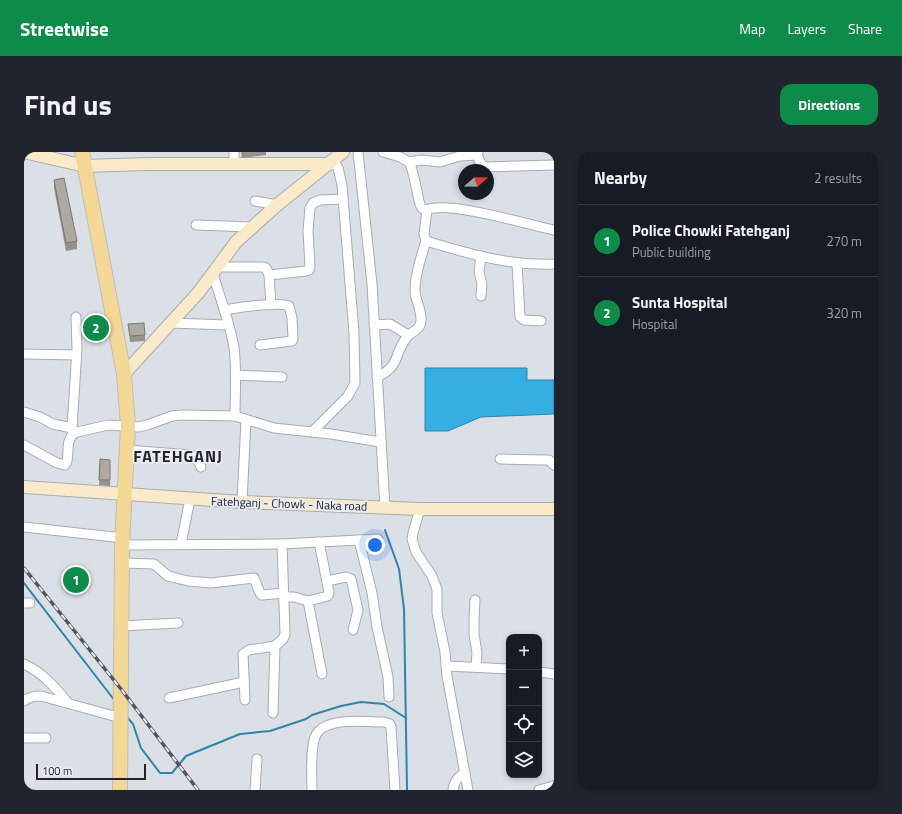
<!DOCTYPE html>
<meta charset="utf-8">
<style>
body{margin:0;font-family:"Titillium Web",sans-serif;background:#20242c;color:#f1f3f6}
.controls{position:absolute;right:12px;bottom:12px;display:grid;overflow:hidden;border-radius:8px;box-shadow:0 2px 6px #0003}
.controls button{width:36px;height:36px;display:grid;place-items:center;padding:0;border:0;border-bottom:1px solid #363941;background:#171b24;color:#f1f3f6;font:20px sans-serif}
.compass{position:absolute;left:434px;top:12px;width:36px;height:36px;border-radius:50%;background:#171b24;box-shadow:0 2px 6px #0003;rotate:70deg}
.scale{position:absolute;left:12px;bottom:10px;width:110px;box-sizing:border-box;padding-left:4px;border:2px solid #222426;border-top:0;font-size:11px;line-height:14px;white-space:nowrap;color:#222426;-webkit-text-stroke:3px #e8eef4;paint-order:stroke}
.you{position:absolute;left:351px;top:393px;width:14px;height:14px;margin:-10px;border:3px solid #fff;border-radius:50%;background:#1a73e8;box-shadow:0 0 0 6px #1a73e833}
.badge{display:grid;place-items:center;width:26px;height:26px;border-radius:50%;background:#0d8c49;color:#fff;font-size:13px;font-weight:700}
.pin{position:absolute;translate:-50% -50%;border:2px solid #fff;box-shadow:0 1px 4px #0006}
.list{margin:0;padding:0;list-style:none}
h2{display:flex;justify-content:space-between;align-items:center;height:52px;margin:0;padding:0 16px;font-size:17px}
h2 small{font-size:13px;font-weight:400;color:#9ea1a6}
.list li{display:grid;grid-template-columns:26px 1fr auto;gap:12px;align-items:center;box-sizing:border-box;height:72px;padding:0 16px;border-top:1px solid #363941}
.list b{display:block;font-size:15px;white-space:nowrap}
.list p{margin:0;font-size:13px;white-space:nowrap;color:#9ea1a6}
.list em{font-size:13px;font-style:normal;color:#9ea1a6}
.icon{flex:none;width:22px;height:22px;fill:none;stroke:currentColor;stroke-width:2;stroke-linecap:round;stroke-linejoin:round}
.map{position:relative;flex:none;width:530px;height:638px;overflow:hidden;border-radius:12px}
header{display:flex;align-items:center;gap:24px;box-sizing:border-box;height:56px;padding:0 20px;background:#0d8c49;color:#fff}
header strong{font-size:19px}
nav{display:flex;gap:22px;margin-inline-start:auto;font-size:14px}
.intro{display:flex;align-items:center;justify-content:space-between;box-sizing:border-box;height:96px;padding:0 24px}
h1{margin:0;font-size:28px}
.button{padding:10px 18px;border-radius:12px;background:#0d8c49;color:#fff;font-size:14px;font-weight:700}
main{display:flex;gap:24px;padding:0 24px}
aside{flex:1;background:#171b24;border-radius:12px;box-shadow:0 2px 6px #0003}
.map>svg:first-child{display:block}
</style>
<header>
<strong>Streetwise</strong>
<nav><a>Map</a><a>Layers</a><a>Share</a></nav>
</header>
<div class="intro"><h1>Find us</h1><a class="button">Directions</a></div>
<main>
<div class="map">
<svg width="530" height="638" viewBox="0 0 530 638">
<rect width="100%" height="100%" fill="#dbe0e7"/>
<!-- water -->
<polygon fill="#35aee1" stroke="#2f85a9" points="401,216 503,216 503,228 530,228 530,262 457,265 424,279 401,279"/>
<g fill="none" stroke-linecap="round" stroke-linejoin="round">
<!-- stream -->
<g stroke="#2f85a9" stroke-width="2">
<polyline points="361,378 375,417 380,457 383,638"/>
<polyline points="0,431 91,549"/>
<polyline points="102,564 109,572 117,596 136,621 148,621 162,604 216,582 246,579 282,567 288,563 317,554 337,550 360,552 382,566"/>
</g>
<defs>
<g id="street">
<polyline points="334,0 348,132 361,356"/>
<path d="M359 0 376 5 385 10C391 20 394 53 398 56 399 57 402 58 403 58"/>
<path d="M454 0C453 7 456 12 462 15L530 13"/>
<polyline points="385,10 398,8 416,10 436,4 453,3"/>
<polyline points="210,12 210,0"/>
<polyline points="231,49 253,53"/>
<polyline points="172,73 227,75"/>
<path d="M530 78C506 73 422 48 403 58L400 82 402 89C446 102 484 114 530 112"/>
<polyline points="457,104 455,120 458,132 457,144"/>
<polyline points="493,112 496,165 500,168 517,169"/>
<polyline points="193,115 239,115 242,116 245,123 247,153"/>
<path d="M189 122C196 146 206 171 210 196 213 218 211 241 211 264"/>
<polyline points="245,123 282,119 285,118 286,115 284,79 286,56 289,51 296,48 319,47"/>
<path d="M200 158C213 156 254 149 265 154L268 166 269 186 268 189 236 193"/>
<polyline points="147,171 204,173"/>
<polyline points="350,173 366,172 384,183"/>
<polyline points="0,202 52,203"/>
<polyline points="211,223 258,225"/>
<path d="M353 225C377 214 369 203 383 185 386 180 394 179 396 173 400 163 392 150 391 140 391 123 397 105 402 89"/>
<polyline points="0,260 16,265 29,272 48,276"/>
<polyline points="288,280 324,244 331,231 330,181 318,33 314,16 310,9"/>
<polyline points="49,282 48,276 53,197 52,165"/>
<path d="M0 293 33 311 41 313C48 305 38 287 53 280L84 273 114 275 123 273 148 264 158 263 211 264 250 276 307 282 356 290"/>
<polyline points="103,298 167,303 173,306 177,315"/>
<polyline points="476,307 520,308 525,308 530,313"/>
<polyline points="218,350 222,268"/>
<polyline points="396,357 389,381 388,387 392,400 408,424 413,437 413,461 421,500 423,524 444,638"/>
<polyline points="0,375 99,386"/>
<polyline points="335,388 348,441 353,475 364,525 365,545"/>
<polyline points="157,392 166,347"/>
<polyline points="98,393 258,392"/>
<polyline points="98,411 130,412 144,424 164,429 187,431 230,426 236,441 238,443 260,441"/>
<polyline points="303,429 322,425 327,427 334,458 329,478"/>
<polyline points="260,445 270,445 284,449 304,444 305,440 295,390"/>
<polyline points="451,448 450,467 450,482 453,501 452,515"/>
<polyline points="284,449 298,522"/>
<polyline points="0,451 6,451"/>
<polyline points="97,474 154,471"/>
<path d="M0 512C19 521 31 535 44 551"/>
<polyline points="423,514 485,517"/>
<polyline points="515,520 530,522"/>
<polyline points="145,546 220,530"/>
<polyline points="221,548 219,502 225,498 251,494"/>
<path d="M0 549C5 545 10 544 17 544L97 566"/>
<polyline points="249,561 251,494 259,487 261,482 258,392 354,387"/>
<polyline points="0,586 22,586"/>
<polyline points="231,638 233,607"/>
<path d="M288 638C288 624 286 597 291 585 299 564 342 570 360 570L366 572 367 575 371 638"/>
<path d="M429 638C430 629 434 626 440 621"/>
<polyline points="515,638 530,634"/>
</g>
<g id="secondary">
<polyline points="0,0 61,14 123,12 306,12"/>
<polyline points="100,222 175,140 212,90 253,53 319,0"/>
<polyline points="0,335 218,350 396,357 530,357"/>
</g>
<polyline id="primary" points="58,0 100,222 104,274 98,393 96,638"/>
</defs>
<!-- street casing -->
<use href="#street" stroke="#a7acb2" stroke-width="11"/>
<!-- secondary casing -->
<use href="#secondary" stroke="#a7acb2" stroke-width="14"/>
<!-- primary casing -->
<use href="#primary" stroke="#bdbdbe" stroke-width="16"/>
<!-- street -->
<use href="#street" stroke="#fff" stroke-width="9"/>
<!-- secondary -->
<use href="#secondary" stroke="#f9ebca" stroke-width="12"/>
<!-- primary -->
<use href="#primary" stroke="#f2d795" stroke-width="14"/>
<defs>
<polyline id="rail" points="0,416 97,537 174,638"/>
</defs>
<!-- rail casing -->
<use href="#rail" stroke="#525559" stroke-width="3.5"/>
<!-- rail -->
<use href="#rail" stroke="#e8eef4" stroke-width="2" stroke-dasharray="6" stroke-linecap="butt"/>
</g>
<!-- wall -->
<g fill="#96918c">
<polygon points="217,0 242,0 242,3 218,6"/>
<polygon points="30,28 53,89 53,97 42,99 30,36"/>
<polygon points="66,168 77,178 67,180 66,173"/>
<polygon points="104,172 121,183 121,189 106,190"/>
<polygon points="76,307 86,308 86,334 75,333"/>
<polygon points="59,422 58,435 44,435 44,430"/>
</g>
<!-- shaded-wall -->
<polygon fill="#7a7672" points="77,172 77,178 67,180 67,175"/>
<!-- building -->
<g fill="#aea9a3" stroke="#7a7672">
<polygon points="40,26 53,89 42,91 30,28"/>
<polygon points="75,165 77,172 67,175 66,168"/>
<polygon points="120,171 121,183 106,184 104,172"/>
<polygon points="76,307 86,308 86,328 75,328"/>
<polygon points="45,416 59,416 58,430 44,430"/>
</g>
<g text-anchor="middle" stroke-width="3.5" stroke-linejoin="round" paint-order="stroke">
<!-- street labels -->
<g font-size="12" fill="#222426" stroke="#e8eef4">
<text transform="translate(265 352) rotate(2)" y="4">Fatehganj - Chowk - Naka road</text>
</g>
<!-- district labels -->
<g font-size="16" font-weight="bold" letter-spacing="1" fill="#222426" stroke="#e8eef4">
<text x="154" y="310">FATEHGANJ</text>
</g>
</g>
</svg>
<div class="controls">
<button>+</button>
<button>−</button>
<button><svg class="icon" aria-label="locate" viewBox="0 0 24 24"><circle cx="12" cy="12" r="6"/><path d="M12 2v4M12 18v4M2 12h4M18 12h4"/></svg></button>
<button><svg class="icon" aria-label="layers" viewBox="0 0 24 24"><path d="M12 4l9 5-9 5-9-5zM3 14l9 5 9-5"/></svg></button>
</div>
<svg class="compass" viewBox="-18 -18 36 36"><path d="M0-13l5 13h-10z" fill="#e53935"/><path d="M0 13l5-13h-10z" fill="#9ea1a6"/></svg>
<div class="scale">100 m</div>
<div class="you"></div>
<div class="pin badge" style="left:52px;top:428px">1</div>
<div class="pin badge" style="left:72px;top:176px">2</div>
</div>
<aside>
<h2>Nearby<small>2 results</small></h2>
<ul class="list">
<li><span class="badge">1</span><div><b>Police Chowki Fatehganj</b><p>Public building</p></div><em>270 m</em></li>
<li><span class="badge">2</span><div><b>Sunta Hospital</b><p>Hospital</p></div><em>320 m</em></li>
</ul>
</aside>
</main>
